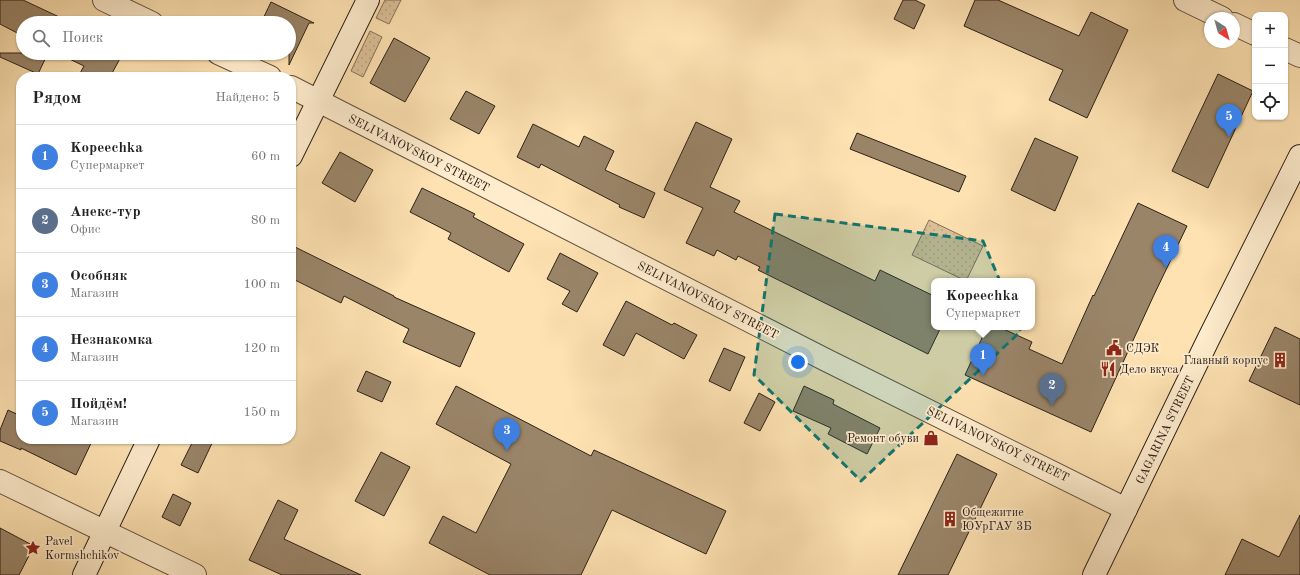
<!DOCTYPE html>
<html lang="ru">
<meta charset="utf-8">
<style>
body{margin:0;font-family:"Old Standard TT",serif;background:#f6f6f6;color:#222}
.controls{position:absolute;right:12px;top:12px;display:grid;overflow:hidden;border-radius:8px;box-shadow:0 1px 3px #0004}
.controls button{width:36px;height:36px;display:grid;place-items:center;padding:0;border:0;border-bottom:1px solid #e0e0e0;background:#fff;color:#222;font:20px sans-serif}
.compass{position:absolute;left:1204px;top:12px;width:36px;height:36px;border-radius:50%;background:#fff;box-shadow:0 1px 3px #0004;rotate:143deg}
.you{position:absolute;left:798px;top:362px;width:14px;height:14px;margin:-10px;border:3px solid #fff;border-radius:50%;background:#1a73e8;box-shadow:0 0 0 6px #1a73e833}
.badge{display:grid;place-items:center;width:26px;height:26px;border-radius:50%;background:#111827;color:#fff;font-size:13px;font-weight:700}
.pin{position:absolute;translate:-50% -33px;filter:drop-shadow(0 1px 2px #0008)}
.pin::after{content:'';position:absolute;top:21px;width:14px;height:12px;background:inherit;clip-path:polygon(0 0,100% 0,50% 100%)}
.popup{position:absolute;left:931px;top:278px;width:104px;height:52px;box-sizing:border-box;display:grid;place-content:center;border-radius:8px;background:#fff;filter:drop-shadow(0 1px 3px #0005);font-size:13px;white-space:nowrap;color:#767676}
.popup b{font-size:15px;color:#222}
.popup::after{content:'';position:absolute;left:50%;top:100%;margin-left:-8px;border:8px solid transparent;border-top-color:#fff}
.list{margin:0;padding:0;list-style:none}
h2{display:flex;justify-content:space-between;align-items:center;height:52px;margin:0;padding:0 16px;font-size:17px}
h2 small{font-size:13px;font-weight:400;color:#767676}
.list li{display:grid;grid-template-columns:26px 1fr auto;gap:12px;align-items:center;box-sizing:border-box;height:64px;padding:0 16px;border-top:1px solid #e0e0e0}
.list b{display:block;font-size:15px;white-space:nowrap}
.list p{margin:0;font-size:13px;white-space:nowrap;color:#767676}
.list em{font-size:13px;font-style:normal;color:#767676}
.icon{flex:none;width:22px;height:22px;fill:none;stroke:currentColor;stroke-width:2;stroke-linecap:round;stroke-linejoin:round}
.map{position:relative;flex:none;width:1300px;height:575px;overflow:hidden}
.search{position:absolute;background:#fff;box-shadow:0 1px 3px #0004;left:16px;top:16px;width:280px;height:44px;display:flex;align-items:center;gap:10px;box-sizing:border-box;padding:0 14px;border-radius:22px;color:#767676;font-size:15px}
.panel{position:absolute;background:#fff;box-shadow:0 1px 3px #0004;left:16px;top:72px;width:280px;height:372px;border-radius:16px}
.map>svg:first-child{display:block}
</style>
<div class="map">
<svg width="1300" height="575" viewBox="0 0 1300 575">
<defs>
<pattern id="grass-dots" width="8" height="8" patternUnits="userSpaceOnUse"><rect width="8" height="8" fill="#dbc198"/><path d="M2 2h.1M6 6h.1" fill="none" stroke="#bca682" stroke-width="1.8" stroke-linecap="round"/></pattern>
</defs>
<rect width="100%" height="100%" fill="#fee2b2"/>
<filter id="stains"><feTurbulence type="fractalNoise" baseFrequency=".005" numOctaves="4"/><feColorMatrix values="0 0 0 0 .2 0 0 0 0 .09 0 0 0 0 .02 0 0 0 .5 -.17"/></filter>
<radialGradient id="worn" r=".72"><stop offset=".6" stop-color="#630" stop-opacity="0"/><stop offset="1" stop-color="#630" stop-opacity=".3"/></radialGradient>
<!-- grass -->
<g fill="url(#grass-dots)" stroke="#847058">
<polygon points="385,0 401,0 389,24 376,18"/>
<polygon points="370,31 382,37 363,77 351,71"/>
<polygon points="929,220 983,246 966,281 912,255"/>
</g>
<!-- building -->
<g fill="#9a8569" stroke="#2e2019">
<polygon points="0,0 23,0 72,23 23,23 23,36 0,24"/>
<polygon points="903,0 915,0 925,5 914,29 894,19"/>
<polygon points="975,0 998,0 1079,36 1091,12 1128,30 1087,118 1049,100 1063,70 964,26"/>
<polygon points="271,2 314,23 309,23 289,65 289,23 261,23"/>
<polygon points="394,38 430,58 405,102 370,83"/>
<polygon points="0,53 48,53 38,74 0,57"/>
<polygon points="57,53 123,53 110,77 78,77 84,66"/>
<polygon points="1218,74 1253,91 1208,188 1172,171"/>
<polygon points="466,91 495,106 479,134 450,119"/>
<polygon points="696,122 732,139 710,187 740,201 734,212 875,281 880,270 934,296 934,327 941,327 928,354 758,270 760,267 738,256 736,260 717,250 714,256 686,243 703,208 664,190"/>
<polygon points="533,124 579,147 584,136 614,151 605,170 655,193 644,218 619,207 620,205 541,164 539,168 517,157"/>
<polygon points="857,133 966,176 959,192 850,149"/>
<polygon points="1035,138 1078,157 1055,211 1011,190"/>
<polygon points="340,152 373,170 355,202 322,183"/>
<polygon points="422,188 475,214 473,217 524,244 509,272 448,239 451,233 410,212"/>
<polygon points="1138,203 1187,226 1153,297 1091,432 965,375 987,327 999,327 1032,342 1029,349 1062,364 1093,295 1094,296"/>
<polygon points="291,245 394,296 394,297 475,333 460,367 403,342 409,329 344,296 341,303 291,278"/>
<polygon points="560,253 598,273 577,312 562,304 570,291 547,279"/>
<polygon points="626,301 672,325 674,323 697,335 684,359 636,333 624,356 603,345"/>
<polygon points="1275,327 1300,339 1300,405 1249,381"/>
<polygon points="724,348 745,357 730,391 709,381"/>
<polygon points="366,371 391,382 382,402 357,391"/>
<polygon points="456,386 591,456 594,450 726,511 706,554 612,510 581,575 490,575 429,543 443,516 476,533 511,464 436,424"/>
<polygon points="804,386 834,400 833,404 880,428 867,454 828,434 831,428 793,411"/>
<polygon points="759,393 775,402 760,431 744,423"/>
<polygon points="8,410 21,416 21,439 93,439 76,475 21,448 21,450 0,441 0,430"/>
<polygon points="194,439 214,439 198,473 181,465"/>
<polygon points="381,452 410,467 384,516 355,501"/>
<polygon points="957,454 997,474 948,575 898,575"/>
<polygon points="173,494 191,503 180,526 162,517"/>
<polygon points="278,500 298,510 284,539 361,575 282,575 249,560"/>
<polygon points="1300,515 1300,575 1225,575 1242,539 1279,557"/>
<polygon points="0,528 34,546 19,575 0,575"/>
</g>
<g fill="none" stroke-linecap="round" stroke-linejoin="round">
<defs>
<g id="street">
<polyline points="104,0 152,23"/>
<polyline points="1185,0 1222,18"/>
<polyline points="1234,24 1255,34"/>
<polyline points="1285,49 1300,56"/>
<polyline points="218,53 270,77"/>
<polyline points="291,87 826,360 1126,509"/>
<polyline points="0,481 195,575"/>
</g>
<g id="secondary">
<polyline points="291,156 368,0"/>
<polyline points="84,575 149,439"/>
<polyline points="1094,575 1208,340 1300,156"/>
</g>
</defs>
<!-- street casing -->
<use href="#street" stroke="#62503f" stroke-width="24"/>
<!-- secondary casing -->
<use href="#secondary" stroke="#2e2019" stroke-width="24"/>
<!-- street -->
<use href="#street" stroke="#feeccd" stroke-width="22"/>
<!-- secondary -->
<use href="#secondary" stroke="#feeccd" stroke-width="22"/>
</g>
<!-- marked area -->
<path fill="#0f766e" fill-opacity="0.2" stroke="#0f766e" stroke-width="3" stroke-dasharray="8 5" stroke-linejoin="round" d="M775 214 983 241 1021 331 861 481 754 375Z"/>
<!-- icons -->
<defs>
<symbol id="civic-bare" viewBox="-9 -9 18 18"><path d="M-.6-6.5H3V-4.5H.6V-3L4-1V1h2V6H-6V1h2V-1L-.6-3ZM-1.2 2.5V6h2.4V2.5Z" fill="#8f2418" stroke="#feeccd" stroke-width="2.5" paint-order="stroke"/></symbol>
<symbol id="building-bare" viewBox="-9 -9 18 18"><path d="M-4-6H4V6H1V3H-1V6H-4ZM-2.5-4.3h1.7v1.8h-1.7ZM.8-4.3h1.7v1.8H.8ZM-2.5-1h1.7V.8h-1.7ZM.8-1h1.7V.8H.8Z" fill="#8f2418" stroke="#feeccd" stroke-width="2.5" paint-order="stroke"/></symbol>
<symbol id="restaurant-bare" viewBox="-9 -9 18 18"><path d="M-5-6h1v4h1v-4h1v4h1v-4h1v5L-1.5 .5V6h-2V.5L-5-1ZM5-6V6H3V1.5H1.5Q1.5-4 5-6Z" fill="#8f2418" stroke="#feeccd" stroke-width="2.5" paint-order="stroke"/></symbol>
<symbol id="shop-bare" viewBox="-9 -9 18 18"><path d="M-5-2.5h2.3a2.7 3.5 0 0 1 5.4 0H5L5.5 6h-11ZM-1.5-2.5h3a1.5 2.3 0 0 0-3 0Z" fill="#8f2418" stroke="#feeccd" stroke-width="2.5" paint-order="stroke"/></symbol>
<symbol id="sight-bare" viewBox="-9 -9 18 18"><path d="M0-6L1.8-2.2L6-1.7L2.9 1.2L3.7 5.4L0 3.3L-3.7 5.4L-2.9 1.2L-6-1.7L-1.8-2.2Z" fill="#8f2418" stroke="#feeccd" stroke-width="2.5" paint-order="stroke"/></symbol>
</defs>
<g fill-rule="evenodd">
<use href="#civic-bare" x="1103" y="337" width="22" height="22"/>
<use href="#building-bare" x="1269" y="349" width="22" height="22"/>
<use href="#restaurant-bare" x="1097" y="358" width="22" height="22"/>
<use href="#shop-bare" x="920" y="427" width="22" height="22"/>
<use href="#building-bare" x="939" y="508" width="22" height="22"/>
<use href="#sight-bare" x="22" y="537" width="22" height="22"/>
</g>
<g text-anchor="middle" stroke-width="3.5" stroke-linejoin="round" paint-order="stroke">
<!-- street labels -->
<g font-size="12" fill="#2e2019" stroke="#feeccd">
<text transform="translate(419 153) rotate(27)" y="4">SELIVANOVSKOY STREET</text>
<text transform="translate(708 300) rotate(27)" y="4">SELIVANOVSKOY STREET</text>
<text transform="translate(1165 430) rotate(-64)" y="4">GAGARINA STREET</text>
<text transform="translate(998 444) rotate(26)" y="4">SELIVANOVSKOY STREET</text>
</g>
<!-- poi labels -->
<g font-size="12" fill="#2e2019" stroke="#feeccd" text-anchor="start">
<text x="1126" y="352">СДЭК</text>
<text x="1268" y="364" text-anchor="end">Главный корпус</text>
<text x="1120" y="373">Дело вкуса</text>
<text x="919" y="442" text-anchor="end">Ремонт обуви</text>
<text x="962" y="516">Общежитие<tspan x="962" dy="14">ЮУрГАУ 3Б</tspan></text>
<text x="45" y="545">Pavel<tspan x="45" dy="14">Kormshchikov</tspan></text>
</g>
</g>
<rect width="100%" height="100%" filter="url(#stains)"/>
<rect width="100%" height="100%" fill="url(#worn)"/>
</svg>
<div class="controls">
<button>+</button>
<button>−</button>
<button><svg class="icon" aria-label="locate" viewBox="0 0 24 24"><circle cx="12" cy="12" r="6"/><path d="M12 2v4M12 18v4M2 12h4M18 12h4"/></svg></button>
</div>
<svg class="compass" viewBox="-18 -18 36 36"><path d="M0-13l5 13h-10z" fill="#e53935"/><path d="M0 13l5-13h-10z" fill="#767676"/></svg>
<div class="you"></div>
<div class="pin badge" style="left:983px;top:376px;background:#3f7fe0">1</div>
<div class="popup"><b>Kopeechka</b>Супермаркет</div>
<div class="pin badge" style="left:1052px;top:406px;background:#5c6f8a">2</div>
<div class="pin badge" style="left:507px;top:451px;background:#3f7fe0">3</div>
<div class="pin badge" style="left:1166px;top:268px;background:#3f7fe0">4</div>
<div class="pin badge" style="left:1229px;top:137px;background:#3f7fe0">5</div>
<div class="search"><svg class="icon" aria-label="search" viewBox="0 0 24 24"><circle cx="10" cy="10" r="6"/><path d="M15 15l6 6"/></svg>Поиск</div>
<section class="panel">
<h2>Рядом<small>Найдено: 5</small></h2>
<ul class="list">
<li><span class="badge" style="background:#3f7fe0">1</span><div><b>Kopeechka</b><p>Супермаркет</p></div><em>60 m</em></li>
<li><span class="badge" style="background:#5c6f8a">2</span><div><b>Анекс-тур</b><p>Офис</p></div><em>80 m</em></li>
<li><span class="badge" style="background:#3f7fe0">3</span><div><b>Особняк</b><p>Магазин</p></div><em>100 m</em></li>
<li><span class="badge" style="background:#3f7fe0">4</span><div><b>Незнакомка</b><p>Магазин</p></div><em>120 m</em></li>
<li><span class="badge" style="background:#3f7fe0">5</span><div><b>Пойдём!</b><p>Магазин</p></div><em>150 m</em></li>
</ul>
</section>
</div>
